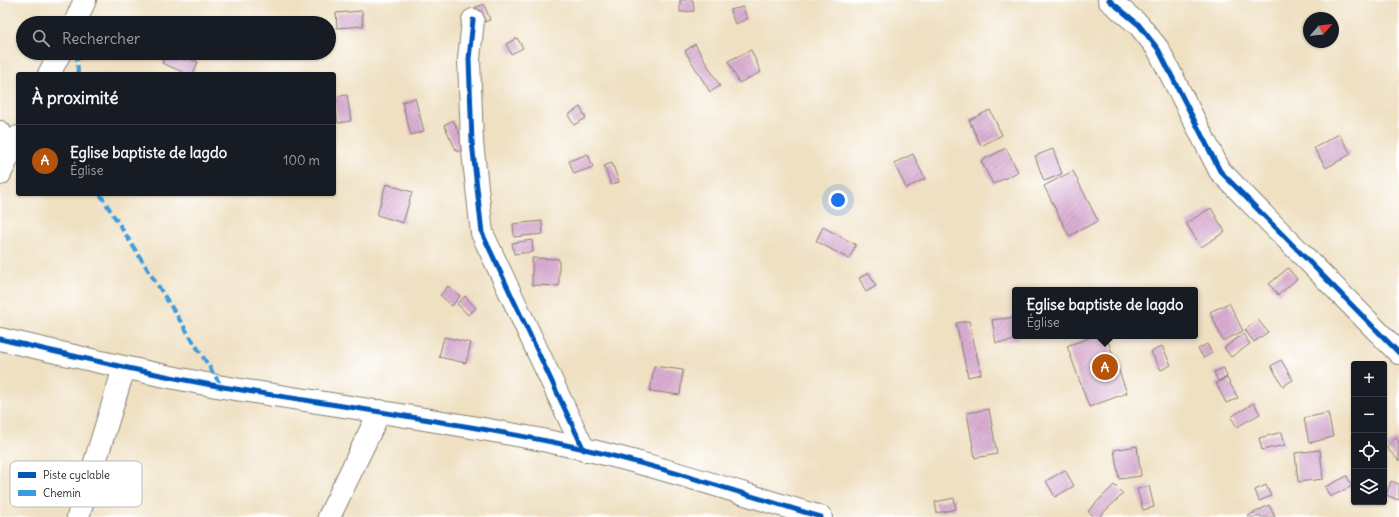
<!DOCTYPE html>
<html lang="fr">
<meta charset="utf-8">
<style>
body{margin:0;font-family:Delius,sans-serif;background:#20242c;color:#f1f3f6}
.controls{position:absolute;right:12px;bottom:12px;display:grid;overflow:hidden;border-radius:4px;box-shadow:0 1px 3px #0004}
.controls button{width:36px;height:36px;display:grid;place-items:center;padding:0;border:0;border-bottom:1px solid #363941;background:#171b24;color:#f1f3f6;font:20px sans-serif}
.compass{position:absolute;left:1303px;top:12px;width:36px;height:36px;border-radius:50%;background:#171b24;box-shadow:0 1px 3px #0004;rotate:62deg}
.you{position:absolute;left:838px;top:200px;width:14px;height:14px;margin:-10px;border:3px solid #fff;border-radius:50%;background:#1a73e8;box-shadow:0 0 0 6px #1a73e833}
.badge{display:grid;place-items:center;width:26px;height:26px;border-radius:50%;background:#b45309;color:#fff;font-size:13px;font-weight:700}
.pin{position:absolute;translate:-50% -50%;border:2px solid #fff;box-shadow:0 1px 4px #0006}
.popup{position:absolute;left:1012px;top:287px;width:186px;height:52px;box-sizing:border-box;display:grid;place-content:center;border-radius:4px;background:#171b24;filter:drop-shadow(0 1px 3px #0005);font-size:13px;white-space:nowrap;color:#9ea1a6}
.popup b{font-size:15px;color:#f1f3f6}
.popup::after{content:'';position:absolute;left:50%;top:100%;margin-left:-8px;border:8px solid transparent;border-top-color:#171b24}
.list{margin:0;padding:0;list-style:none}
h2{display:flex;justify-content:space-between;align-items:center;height:52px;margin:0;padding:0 16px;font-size:17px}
h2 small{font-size:13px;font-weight:400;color:#9ea1a6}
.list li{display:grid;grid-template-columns:26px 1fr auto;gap:12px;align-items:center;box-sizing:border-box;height:72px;padding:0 16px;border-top:1px solid #363941}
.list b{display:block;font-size:15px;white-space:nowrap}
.list p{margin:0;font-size:13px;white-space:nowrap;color:#9ea1a6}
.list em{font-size:13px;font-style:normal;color:#9ea1a6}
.icon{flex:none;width:22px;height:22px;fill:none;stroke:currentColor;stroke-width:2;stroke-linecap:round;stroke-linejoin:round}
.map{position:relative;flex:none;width:1399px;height:517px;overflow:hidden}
.search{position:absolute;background:#171b24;box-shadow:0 1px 3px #0004;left:16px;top:16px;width:320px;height:44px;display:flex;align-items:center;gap:10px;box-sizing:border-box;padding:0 14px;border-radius:22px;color:#9ea1a6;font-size:15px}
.panel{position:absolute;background:#171b24;box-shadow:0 1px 3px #0004;left:16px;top:72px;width:320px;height:124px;border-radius:4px}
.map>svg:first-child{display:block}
</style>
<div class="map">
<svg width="1399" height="517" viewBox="0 0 1399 517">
<defs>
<pattern id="building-hatch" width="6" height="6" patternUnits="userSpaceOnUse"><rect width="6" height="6" fill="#d9add2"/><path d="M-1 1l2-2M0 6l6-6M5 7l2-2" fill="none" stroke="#ba94b4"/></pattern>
</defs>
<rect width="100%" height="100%" fill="#fff"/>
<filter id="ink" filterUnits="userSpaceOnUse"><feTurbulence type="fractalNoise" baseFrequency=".025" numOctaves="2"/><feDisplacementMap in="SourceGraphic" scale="8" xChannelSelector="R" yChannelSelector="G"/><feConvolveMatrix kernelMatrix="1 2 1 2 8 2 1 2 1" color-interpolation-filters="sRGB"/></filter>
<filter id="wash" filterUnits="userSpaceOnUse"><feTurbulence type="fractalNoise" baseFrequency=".012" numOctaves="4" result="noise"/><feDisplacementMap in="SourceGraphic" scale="16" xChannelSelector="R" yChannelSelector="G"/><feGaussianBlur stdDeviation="0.9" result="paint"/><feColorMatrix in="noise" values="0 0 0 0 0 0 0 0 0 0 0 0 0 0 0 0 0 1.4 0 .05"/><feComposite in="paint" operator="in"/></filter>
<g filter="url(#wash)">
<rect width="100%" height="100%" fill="#efe0c2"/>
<g id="blocks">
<!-- building -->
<g fill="url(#building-hatch)">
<polygon points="680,0 693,0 694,11 680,12"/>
<polygon points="484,4 490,20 479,23 474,8"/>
<polygon points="743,7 747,19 735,24 730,10"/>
<polygon points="362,11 363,26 337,28 336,13"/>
<polygon points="517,38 523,48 511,54 506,44"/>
<polygon points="695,44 720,86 710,92 685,51"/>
<polygon points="751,50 761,72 739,83 728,61"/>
<polygon points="166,53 175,53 198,62 193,74 187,74 162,63"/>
<polygon points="347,95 351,121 338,123 334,97"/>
<polygon points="415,98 424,131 411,135 402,102"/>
<polygon points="580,107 586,118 574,125 568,115"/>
<polygon points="990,110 1002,135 981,146 969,120"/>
<polygon points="453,120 466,147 457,152 444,125"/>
<polygon points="1339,134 1351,154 1326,168 1314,148"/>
<polygon points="1006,148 1018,172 993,184 981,161"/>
<polygon points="1053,149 1062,174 1044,181 1035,156"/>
<polygon points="588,154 593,167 574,174 569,161"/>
<polygon points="913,154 925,179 906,188 894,163"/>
<polygon points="612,163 619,182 611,185 604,166"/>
<polygon points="1073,171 1098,221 1069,236 1044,186"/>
<polygon points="386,184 412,192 403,223 377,215"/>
<polygon points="1211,208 1225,232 1201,247 1186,223"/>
<polygon points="542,221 543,234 514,237 513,224"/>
<polygon points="823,227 856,245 849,259 816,241"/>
<polygon points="532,240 533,252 514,254 512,243"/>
<polygon points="532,258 559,259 559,286 532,285"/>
<polygon points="1288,268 1297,279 1278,295 1269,284"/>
<polygon points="869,273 876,286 866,292 859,278"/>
<polygon points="448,286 460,296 452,306 440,295"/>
<polygon points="465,296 476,308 468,315 457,304"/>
<polygon points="1229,303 1243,331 1223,341 1210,312"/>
<polygon points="1015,317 1015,336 1018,336 1019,340 996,343 992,320"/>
<polygon points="1258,320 1268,332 1254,342 1245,330"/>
<polygon points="969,321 981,374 968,377 956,323"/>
<polygon points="1243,334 1250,344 1231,357 1224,348"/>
<polygon points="1094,336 1106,336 1127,393 1089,407 1067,346"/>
<polygon points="444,337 471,343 466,363 439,357"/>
<polygon points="1207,344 1212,353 1204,358 1198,349"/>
<polygon points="1162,346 1171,365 1161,370 1151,352"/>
<polygon points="1281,360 1293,380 1283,386 1271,366"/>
<polygon points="654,366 683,370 680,395 650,391"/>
<polygon points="1224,368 1227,377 1218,381 1214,372"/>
<polygon points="1227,378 1238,398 1226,403 1216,383"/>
<polygon points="1254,403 1260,414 1237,427 1231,417"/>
<polygon points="989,409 997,454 975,458 967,413"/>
<polygon points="1328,413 1333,437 1309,443 1304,418"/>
<polygon points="1282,432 1285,445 1262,450 1259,438"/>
<polygon points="1396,438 1399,442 1399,461 1386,447"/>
<polygon points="1137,446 1141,476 1119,479 1114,450"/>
<polygon points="1320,450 1323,479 1298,482 1295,453"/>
<polygon points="1065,470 1074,486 1055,497 1046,481"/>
<polygon points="1347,476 1352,486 1330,497 1325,487"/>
<polygon points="1391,481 1399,484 1399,500 1386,495"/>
<polygon points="1114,485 1123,494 1099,517 1094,517 1088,511"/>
<polygon points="1266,485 1271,496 1259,501 1255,490"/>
<polygon points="1149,486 1154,507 1143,510 1137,489"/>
<polygon points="954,498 956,509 937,513 935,502"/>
<polygon points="1269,505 1275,517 1248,517 1248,516"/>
</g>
</g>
</g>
<g filter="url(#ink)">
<use href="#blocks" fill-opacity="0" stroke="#867e6f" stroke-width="1"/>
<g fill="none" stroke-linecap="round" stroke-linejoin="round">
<defs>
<g id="minor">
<polyline points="1109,0 1139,25 1158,49 1220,171 1399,353"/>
<polyline points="473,20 469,59 472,142 482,233 584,450"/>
<polyline points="75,23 85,0"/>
<polyline points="49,74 60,53"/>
<polyline points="0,132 9,155"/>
<polyline points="0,174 18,137"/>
<path d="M0 339C74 356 148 374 223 387 333 405 443 420 552 442 642 460 732 491 821 517"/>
<polyline points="78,517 124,368"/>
<polyline points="329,517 380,411"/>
</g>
</defs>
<!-- minor casing -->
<use href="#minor" stroke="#867e6f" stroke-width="24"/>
<!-- minor -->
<use href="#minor" stroke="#fff" stroke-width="22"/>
<!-- quiet -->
<g stroke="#3c9bdf" stroke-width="4" stroke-dasharray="8 4" stroke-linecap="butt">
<polyline points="77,53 78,74"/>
<polyline points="100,194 222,387"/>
</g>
<defs>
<g id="cycleway">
<polyline points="1109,0 1139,25 1158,49 1220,171 1399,353"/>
<polyline points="473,20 469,59 472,142 482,233 584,450"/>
<path d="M0 339C74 356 148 374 223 387 333 405 443 420 552 442 642 460 732 491 821 517"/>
</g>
</defs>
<!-- cycleway casing -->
<use href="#cycleway" stroke="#fff" stroke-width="8"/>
<!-- cycleway -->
<use href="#cycleway" stroke="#0057b8" stroke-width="5"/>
</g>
</g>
<!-- legend -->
<rect x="10" y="461" width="132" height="46" rx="6" fill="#fff" stroke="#bbb" stroke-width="1"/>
<rect x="18" y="472" width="18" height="6" fill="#0057b8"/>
<rect x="18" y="490" width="18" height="6" fill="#3c9bdf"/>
<g font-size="11" fill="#1c1c1c">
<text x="43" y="479">Piste cyclable</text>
<text x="43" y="497">Chemin</text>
</g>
</svg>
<div class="controls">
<button>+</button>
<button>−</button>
<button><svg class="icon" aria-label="locate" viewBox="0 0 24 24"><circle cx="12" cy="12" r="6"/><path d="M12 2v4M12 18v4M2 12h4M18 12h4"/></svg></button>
<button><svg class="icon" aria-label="layers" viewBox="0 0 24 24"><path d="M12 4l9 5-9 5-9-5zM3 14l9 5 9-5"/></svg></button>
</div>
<svg class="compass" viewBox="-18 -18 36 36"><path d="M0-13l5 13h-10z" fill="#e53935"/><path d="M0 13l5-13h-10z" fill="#9ea1a6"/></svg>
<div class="you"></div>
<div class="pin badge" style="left:1105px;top:367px">A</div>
<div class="popup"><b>Eglise baptiste de lagdo</b>Église</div>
<div class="search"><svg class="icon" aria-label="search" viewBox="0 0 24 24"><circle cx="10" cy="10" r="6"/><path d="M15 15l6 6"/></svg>Rechercher</div>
<section class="panel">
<h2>À proximité<small></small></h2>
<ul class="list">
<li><span class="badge">A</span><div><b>Eglise baptiste de lagdo</b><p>Église</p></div><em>100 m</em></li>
</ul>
</section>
</div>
